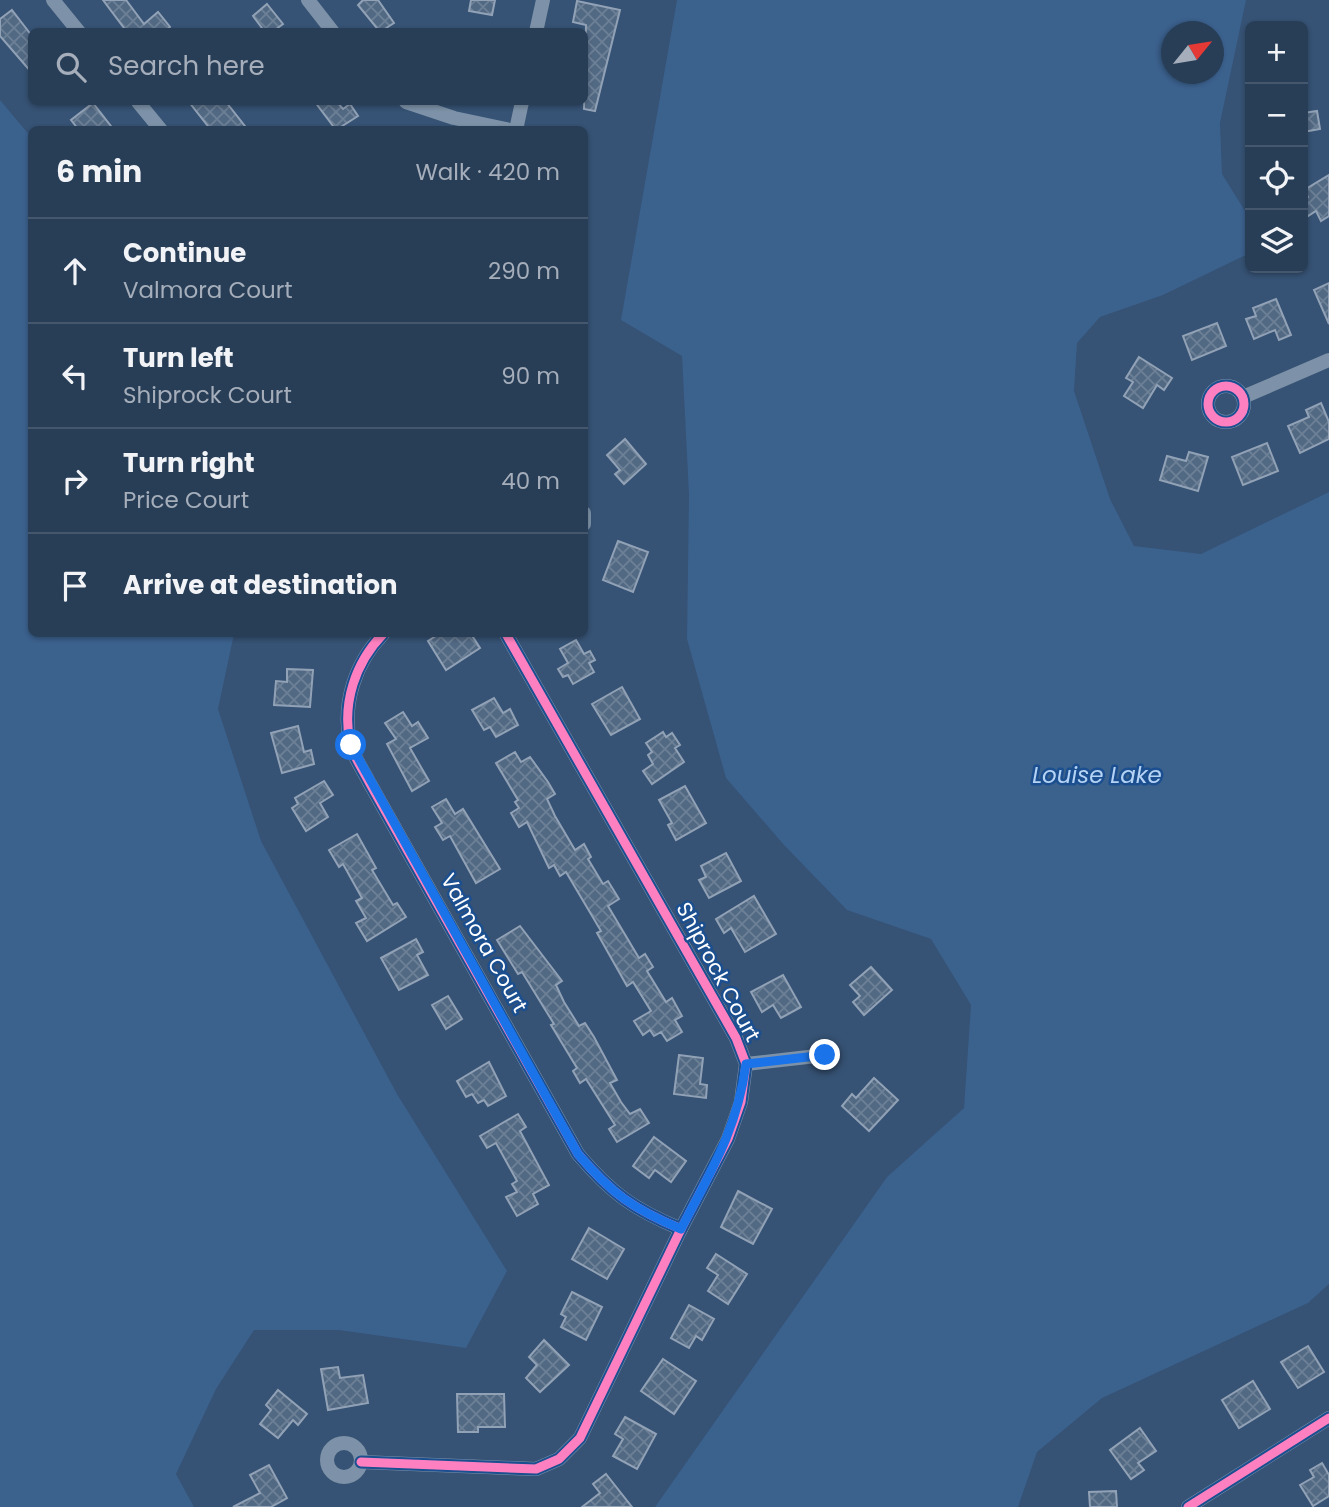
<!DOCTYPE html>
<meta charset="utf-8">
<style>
body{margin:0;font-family:Poppins,sans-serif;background:#344961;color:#f1f3f6}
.controls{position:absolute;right:21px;top:21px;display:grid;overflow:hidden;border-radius:10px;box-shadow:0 2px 5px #0004}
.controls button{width:63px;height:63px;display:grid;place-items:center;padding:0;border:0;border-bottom:2px solid #44576d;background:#283e57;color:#f1f3f6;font:35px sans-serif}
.compass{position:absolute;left:1161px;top:21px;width:63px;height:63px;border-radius:50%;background:#283e57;box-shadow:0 2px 5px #0004;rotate:60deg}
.stop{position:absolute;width:21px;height:21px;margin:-16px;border:5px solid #1a73e8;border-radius:50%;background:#fff}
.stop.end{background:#1a73e8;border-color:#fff;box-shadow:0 2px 7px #0008}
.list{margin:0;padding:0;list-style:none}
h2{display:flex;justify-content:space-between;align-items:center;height:91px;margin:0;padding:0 28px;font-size:30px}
h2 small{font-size:23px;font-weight:400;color:#a5aeba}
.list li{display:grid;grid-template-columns:46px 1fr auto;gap:21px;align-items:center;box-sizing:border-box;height:105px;padding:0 28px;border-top:2px solid #44576d}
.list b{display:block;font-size:26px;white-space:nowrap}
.list p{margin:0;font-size:23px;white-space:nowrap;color:#a5aeba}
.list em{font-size:23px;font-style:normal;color:#a5aeba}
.icon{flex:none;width:38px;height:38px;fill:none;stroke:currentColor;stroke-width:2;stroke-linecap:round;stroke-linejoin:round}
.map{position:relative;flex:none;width:1329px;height:1507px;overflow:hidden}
.search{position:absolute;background:#283e57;box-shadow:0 2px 5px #0004;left:28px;top:28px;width:560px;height:77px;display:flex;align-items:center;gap:18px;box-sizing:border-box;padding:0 24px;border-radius:10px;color:#a5aeba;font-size:26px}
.panel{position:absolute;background:#283e57;box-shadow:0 2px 5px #0004;left:28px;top:126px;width:560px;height:511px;border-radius:10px}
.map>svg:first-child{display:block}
</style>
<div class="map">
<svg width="1329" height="1507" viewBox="0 0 1329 1507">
<defs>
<pattern id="building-cross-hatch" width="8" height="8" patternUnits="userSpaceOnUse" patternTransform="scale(1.75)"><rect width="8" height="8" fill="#526984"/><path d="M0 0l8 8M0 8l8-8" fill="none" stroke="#6c8096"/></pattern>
</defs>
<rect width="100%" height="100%" fill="#365274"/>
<!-- water -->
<g fill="#3b618d" fill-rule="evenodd">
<path d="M677 0H1246L1220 123 1222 174 1250 219V253L1163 295 1100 317 1077 343 1074 391 1110 499 1134 546 1201 554 1329 492V1284L1308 1303 1102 1398 1037 1452 1018 1507H655L887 1177 964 1108 971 1005 931 939 847 910 784 845 726 778 687 639 689 495 682 356 621 320ZM1172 32H1214V74H1172Z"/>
<polygon points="0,100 31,137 32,634 234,634 218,709 261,841 397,1094 507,1271 466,1348 339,1330 254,1330 216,1389 176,1474 194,1507 0,1507"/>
</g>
<!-- building -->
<g fill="url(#building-cross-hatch)" stroke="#92a2b6" stroke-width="2">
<polygon points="103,0 126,0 144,24 158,12 170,27 165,32 127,32"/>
<polygon points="363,0 378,0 394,23 380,32 358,5"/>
<polygon points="471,0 495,0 492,15 469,11"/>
<polygon points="577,1 620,10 595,111 584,109 586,25 573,22"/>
<polygon points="267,4 283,24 272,32 265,32 253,16"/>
<polygon points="12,10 32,36 32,73 0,36 0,19"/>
<polygon points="189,102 226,102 248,130 211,130"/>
<polygon points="315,102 337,102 343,109 350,104 358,116 336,130"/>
<polygon points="93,103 114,130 79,130 71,120"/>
<polygon points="1317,111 1320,129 1303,132 1303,113"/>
<polygon points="1329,175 1329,216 1321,221 1316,211 1308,216 1303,208 1303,201 1308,197 1304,190"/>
<polygon points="1329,283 1329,324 1314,290"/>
<polygon points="1276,299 1291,335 1279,340 1275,330 1254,339 1246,319 1256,316 1253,308"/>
<polygon points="1217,323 1226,346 1192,360 1183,336"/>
<polygon points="1139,357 1172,378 1164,390 1157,385 1143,408 1124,396 1133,382 1126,378"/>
<polygon points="1321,403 1329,422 1329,439 1300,453 1288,426 1309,417 1306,410"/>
<polygon points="625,439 646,464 624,484 615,474 620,470 607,455"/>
<polygon points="1267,443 1278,471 1243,485 1232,457"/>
<polygon points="1189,452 1208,457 1198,491 1160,480 1167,456 1186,461"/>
<polygon points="618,541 648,552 633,592 603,580"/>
<polygon points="439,634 471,634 480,648 446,670 428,641"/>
<polygon points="576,640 584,654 590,651 595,660 589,663 594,672 573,684 568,675 563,677 558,669 568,663 560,649"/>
<polygon points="287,669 313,670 310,707 274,705 276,681 287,682"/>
<polygon points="622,687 640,719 611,735 592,704"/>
<polygon points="494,698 503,713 510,709 518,725 496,737 490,727 484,730 472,710"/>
<polygon points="403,712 412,726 418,722 428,738 410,748 429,781 412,791 387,744 396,739 385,723"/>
<polygon points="298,726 304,752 311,750 314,764 282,773 271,733"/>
<polygon points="663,732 666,737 672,733 680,745 675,748 684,762 652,784 643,771 653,764 648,755 652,752 646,743"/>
<polygon points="515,752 521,762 530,757 548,782 555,794 547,799 555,816 575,850 584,844 591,857 588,859 603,884 608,881 619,899 608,906 639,958 645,954 653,967 647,971 666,1002 672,998 682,1016 675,1020 682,1032 667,1041 661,1032 654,1036 650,1030 643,1035 634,1021 651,1011 633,982 627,986 597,933 601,931 566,872 560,876 554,865 549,868 527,822 519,827 511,813 519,808 515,802 518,800 496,763"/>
<polygon points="324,781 333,795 320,803 328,817 306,831 292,808 298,804 295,798"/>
<polygon points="685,786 706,823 676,840 668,825 672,823 659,800"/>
<polygon points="446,799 455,814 463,809 500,869 476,883 450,836 443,840 435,827 442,823 432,807"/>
<polygon points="357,834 376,868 372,870 393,905 397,903 406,917 367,941 356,923 366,918 356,901 362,898 343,864 339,867 329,850"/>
<polygon points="726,853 741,881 709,898 699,880 706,877 701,866"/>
<polygon points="754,896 776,934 745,952 731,928 724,933 716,919"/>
<polygon points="520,926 562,981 556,985 564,1002 579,1026 585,1023 594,1037 617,1080 610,1083 621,1102 630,1114 640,1109 649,1123 617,1142 609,1129 615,1125 586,1079 580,1083 573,1071 577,1068 551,1025 554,1024 522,972 518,974 497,940"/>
<polygon points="416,939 423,952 417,955 428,975 399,990 381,958"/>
<polygon points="871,967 892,990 864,1015 853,1002 860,996 850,985"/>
<polygon points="783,975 801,1007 781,1018 773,1005 762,1012 751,992"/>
<polygon points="448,996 462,1019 446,1029 432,1005"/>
<polygon points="679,1055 703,1058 700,1084 707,1085 706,1098 674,1094"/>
<polygon points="489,1062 506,1096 488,1106 484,1100 478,1103 472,1094 466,1097 457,1081"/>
<polygon points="874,1078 898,1100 869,1131 842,1106 852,1094 856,1098"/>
<polygon points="518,1114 526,1127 520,1131 549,1185 533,1194 538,1204 517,1216 506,1197 517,1192 512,1184 517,1181 496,1143 487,1148 480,1136"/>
<polygon points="654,1137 686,1161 671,1182 655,1170 649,1178 633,1166"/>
<polygon points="738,1191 772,1209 753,1244 721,1227"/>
<polygon points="589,1228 624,1249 607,1279 572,1259"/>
<polygon points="716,1254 747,1274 728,1304 708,1291 718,1275 707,1268"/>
<polygon points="572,1292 602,1307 586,1340 561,1327 566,1317 561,1314"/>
<polygon points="689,1305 714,1319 702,1340 696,1336 689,1348 671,1338"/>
<polygon points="544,1340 569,1365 540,1392 526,1378 537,1365 529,1357"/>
<polygon points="1308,1346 1324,1372 1298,1388 1281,1362"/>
<polygon points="663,1359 696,1381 674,1414 641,1391"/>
<polygon points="338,1367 340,1378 363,1375 368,1403 328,1410 321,1369"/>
<polygon points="1253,1381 1270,1409 1239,1428 1222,1400"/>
<polygon points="278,1390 307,1414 298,1425 293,1420 278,1438 260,1424 271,1410 266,1405"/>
<polygon points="457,1394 504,1394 505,1427 478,1427 478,1432 458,1432"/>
<polygon points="625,1417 656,1434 637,1469 613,1456 623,1439 615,1434"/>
<polygon points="1140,1428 1156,1451 1138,1463 1144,1470 1131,1479 1110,1450"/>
<polygon points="1322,1463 1329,1475 1329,1496 1313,1506 1300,1485 1314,1477 1310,1470"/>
<polygon points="269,1465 287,1498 271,1507 233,1507 260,1493 250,1475"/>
<polygon points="606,1474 632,1507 582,1507 600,1493 593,1484"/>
<polygon points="1116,1491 1117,1507 1090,1507 1089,1492"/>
</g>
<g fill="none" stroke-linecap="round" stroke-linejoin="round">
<!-- street -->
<g stroke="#7d92a8" stroke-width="14">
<polyline points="53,0 79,32"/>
<polyline points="308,0 333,32"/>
<polyline points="536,32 543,0"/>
<polyline points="138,102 161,130"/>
<polyline points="406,102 454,118 510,130"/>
<polyline points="516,130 522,102"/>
<circle cx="1226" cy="404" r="18"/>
<polyline points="1243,397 1329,360"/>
<polyline points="584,513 584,524"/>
<path d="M383 634C355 663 342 703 350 743 353 756 363 770 369 782L578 1154C611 1193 633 1209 681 1229"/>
<polyline points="746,1064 825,1055"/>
<circle cx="344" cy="1460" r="17"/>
<polyline points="361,1462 536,1469 559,1459 580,1438 681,1229 728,1139 741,1102 746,1064 736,1038 506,634"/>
<polyline points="1188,1507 1329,1418"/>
</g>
<defs>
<g id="cycleway">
<circle cx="1226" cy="404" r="18"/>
<path d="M383 634C355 663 342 703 350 743 353 756 363 770 369 782L578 1154C611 1193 633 1209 681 1229"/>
<polyline points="361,1462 536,1469 559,1459 580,1438 681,1229 728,1139 741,1102 746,1064 736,1038 506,634"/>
<polyline points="1188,1507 1329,1418"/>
</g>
</defs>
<!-- cycleway casing -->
<use href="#cycleway" stroke="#1b4f8f" stroke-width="13"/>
<!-- cycleway -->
<use href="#cycleway" stroke="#ff80c0" stroke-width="9"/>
</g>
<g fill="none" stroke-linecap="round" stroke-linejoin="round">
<!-- route -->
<path stroke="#1a73e8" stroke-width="9" d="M351 745 578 1154C611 1193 633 1209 681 1229 711 1171 737 1130 746 1064L825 1055"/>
</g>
<g text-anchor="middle" stroke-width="5" stroke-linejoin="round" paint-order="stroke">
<!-- street labels -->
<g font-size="21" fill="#fff" stroke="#1b4f8f">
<text transform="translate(484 943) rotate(61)" y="7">Valmora Court</text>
<text transform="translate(718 972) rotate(62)" y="7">Shiprock Court</text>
</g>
<!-- water labels -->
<g font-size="23" font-style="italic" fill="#b5d3f5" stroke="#1b4f8f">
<text x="1097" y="783">Louise Lake</text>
</g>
</g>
</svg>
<div class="controls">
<button>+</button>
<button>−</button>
<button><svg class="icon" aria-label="locate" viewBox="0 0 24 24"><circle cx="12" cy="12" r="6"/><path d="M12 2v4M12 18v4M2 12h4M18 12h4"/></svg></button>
<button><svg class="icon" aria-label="layers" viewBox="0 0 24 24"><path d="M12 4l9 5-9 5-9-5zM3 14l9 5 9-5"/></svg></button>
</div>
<svg class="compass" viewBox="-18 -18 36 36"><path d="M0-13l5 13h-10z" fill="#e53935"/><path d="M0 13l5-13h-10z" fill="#a5aeba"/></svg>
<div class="stop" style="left:351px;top:745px"></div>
<div class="stop end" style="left:825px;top:1055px"></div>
<div class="search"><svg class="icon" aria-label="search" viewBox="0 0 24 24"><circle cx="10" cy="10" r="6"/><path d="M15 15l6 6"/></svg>Search here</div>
<section class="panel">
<h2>6 min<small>Walk · 420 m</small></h2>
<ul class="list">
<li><svg class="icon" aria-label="ahead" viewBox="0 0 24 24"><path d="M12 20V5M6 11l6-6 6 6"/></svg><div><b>Continue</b><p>Valmora Court</p></div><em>290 m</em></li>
<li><svg class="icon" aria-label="left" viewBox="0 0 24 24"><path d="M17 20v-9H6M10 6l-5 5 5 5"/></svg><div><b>Turn left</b><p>Shiprock Court</p></div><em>90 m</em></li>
<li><svg class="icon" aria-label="right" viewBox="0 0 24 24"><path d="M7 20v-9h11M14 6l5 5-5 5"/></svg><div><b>Turn right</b><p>Price Court</p></div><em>40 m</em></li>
<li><svg class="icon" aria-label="arrive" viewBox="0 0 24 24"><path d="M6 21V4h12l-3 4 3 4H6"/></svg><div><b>Arrive at destination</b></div></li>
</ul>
</section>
</div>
